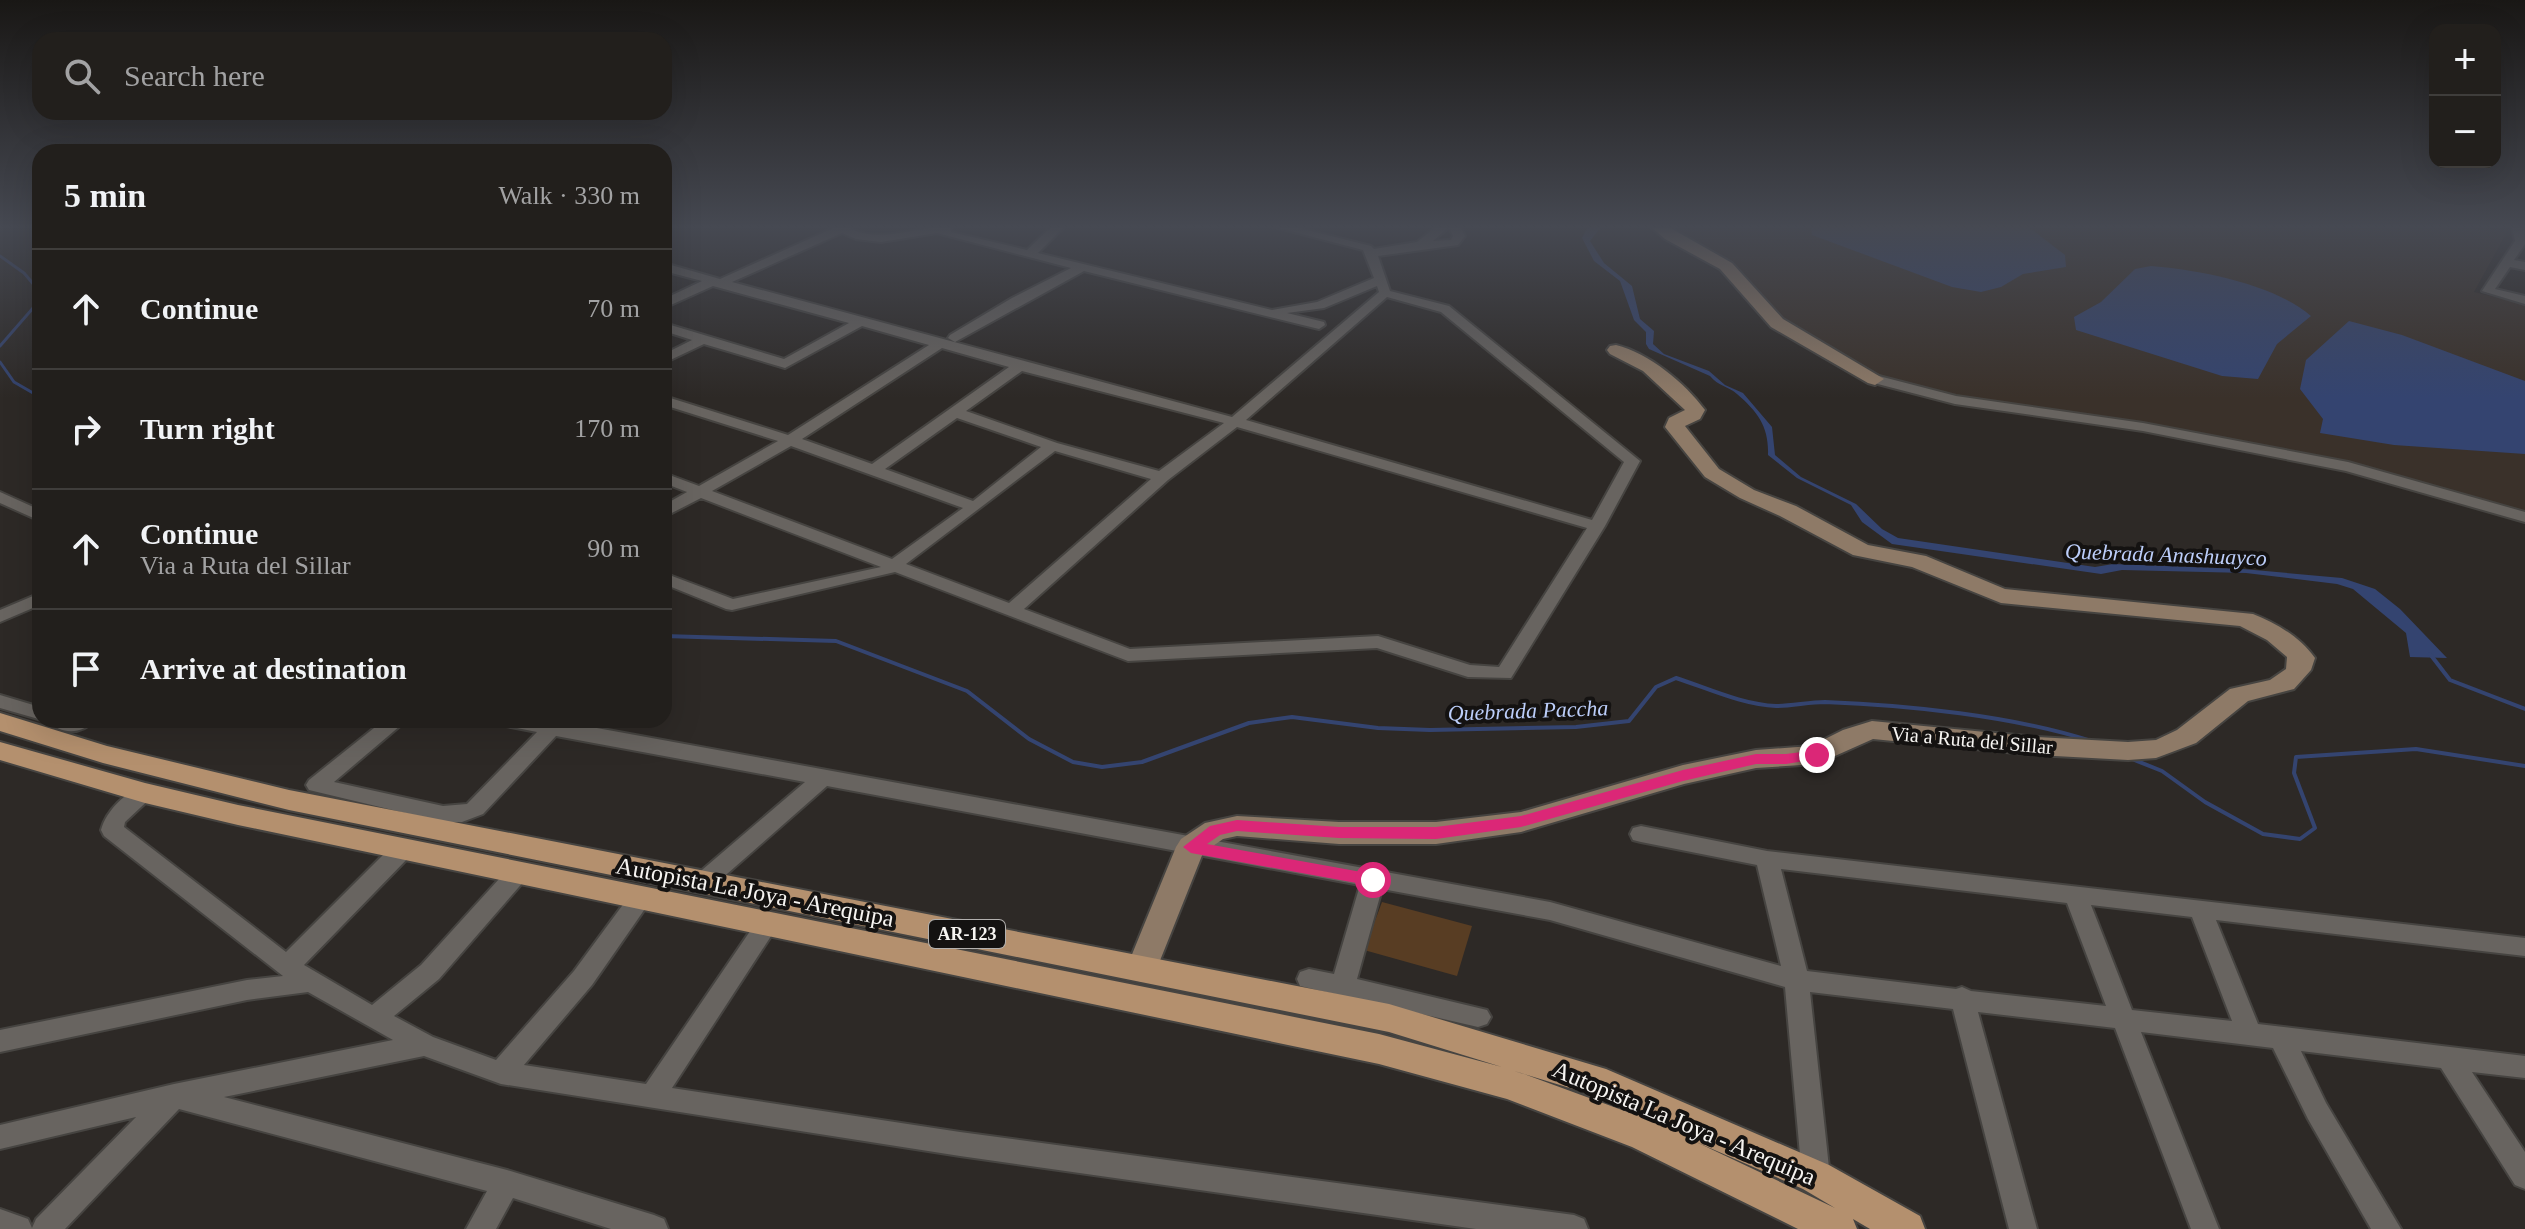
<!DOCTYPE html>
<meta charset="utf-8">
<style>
body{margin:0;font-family:"Times New Roman",serif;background:#2e2c29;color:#f1f3f6}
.controls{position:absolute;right:24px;top:24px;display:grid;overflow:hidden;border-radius:16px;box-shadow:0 8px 32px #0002}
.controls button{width:72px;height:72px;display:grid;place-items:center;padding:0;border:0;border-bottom:2px solid #3f3d3b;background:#221f1c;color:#f1f3f6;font:40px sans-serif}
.stop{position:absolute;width:24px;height:24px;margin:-18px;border:6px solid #db2777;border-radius:50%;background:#fff}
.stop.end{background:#db2777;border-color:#fff;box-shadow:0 2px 8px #0008}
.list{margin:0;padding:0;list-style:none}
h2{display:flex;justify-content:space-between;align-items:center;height:104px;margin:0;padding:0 32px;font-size:34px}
h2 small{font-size:26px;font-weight:400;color:#a2a2a3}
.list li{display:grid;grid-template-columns:52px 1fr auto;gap:24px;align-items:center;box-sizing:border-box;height:120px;padding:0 32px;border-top:2px solid #3f3d3b}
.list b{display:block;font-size:30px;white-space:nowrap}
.list p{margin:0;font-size:26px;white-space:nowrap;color:#a2a2a3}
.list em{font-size:26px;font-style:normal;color:#a2a2a3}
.icon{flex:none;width:44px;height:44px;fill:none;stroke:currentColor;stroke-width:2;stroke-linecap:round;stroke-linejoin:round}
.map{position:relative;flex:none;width:2525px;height:1229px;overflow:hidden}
.search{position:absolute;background:#221f1c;box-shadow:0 8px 32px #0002;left:32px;top:32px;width:640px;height:88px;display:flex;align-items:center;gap:20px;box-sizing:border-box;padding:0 28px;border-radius:24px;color:#a2a2a3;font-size:30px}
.panel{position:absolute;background:#221f1c;box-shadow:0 8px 32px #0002;left:32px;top:144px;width:640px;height:584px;border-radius:24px}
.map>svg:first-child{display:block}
</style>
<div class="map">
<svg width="2525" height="1229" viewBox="0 0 2525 1229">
<rect width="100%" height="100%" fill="#2d2926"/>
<!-- built -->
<polygon fill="#3a312a" points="1665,226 2471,226 2507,232 2474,292 2525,304 2525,511 2349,464 2067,412 1972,398 1891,381 1863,371 1781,320 1738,268 1687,243"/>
<!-- green -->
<polygon fill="#583d23" points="1382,902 1472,926 1457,976 1364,950"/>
<!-- water -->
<g fill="#344470">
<path d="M1588 226H1602L1590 241 1604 263 1632 286 1640 319 1654 331 1653 344 1664 354 1709 371 1725 385 1743 393 1772 427 1775 455 1801 477 1856 504 1882 529 1898 538 2095 567 2113 564 2243 569 2342 578 2375 589 2400 609 2447 658 2410 657 2406 633 2353 589 2337 584 2246 573 2122 570 2101 574 1892 544 1862 522 1851 505 1797 478 1768 455C1769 427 1758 412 1737 394 1728 386 1718 386 1710 376L1649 349 1646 344V332L1634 320 1620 281 1594 261 1582 238Z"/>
<polygon points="1811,226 2027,226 2065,255 2066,267 2023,274 2001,287 1981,292 1952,287 1812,235"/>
<path d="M2151 266C2200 270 2274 284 2311 316L2277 344 2258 379 2222 376 2076 330 2074 317 2101 302 2135 269Z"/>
<polygon points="2349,321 2402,335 2525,381 2525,454 2394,445 2320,433 2323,419 2300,389 2306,360"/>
</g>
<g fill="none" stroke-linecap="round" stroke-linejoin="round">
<!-- stream-far1 -->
<g stroke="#344470" stroke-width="3">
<polyline points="0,256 24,273 40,292"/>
<polyline points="0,346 40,300"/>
<polyline points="0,362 14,382 40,397"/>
</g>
<!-- stream -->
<g stroke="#344470" stroke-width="4">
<polyline points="37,395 40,397"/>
<path d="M664 636 836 641 967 691 1029 739 1073 762 1102 767 1142 762 1249 723 1292 717 1378 728 1430 730 1576 727 1629 721 1656 687 1676 678C1707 688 1743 705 1776 706 1792 706 1809 702 1825 702 1907 705 2014 716 2091 741"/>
<polyline points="2430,654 2450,680 2525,709"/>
<polyline points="2132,759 2162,771 2205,802 2263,834 2300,839 2315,828 2294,773 2296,757 2416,749 2525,766"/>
</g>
<defs>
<g id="street">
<path d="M838 226H854L851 229C881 243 915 227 947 227L951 228V232L1027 250 1052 226H1065L1038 253 1272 310 1317 302 1374 278 1363 250 1271 226H1291L1371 246 1374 249 1417 242 1437 226H1460L1465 236 1458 245 1378 256 1390 291 1449 306 1640 461 1605 526 1511 678 1468 677 1377 648 1128 661 895 572 732 610 726 609 664 584V573L733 599 881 567 701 498 664 517V505L687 492 664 483V473L699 486 778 441 664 405V396L788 435 929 345 862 326 785 368 704 344 664 363V354L692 340 664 331V323L784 359 849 323 713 286 664 308V299L702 281 664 271V263L720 279ZM1449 227 1453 236 1451 240 1433 241ZM842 233 856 239 881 242 937 233 1071 268 1012 298 950 335 948 338 955 342 1084 271 1319 329 1325 325 1324 322 1287 313 1324 308 1377 286 1379 292 1232 417 732 282ZM1387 297 1441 312 1624 462 1592 520 1246 420ZM942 348 1009 367 872 464 802 439ZM1022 371 1224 423 1159 471 1057 443 966 411ZM957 418 1041 447 973 501 885 469ZM1237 427 1587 528 1499 667 1470 665 1378 636 1130 649 1024 609 1168 480ZM791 446 963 508 892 559 712 491ZM1055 451 1151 479 1009 603 906 564Z"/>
<polygon points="2512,226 2524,226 2525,244 2514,260 2525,262 2525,270 2510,267 2495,289 2525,296 2525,304 2482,291 2515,241"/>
<polygon points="1875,375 1956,396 2143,423 2348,462 2525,512 2525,522 2346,471 2143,431 1955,404 1870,382 1868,379"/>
<polygon points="0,492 40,510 40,521 0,503"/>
<polygon points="40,593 40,605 0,622 0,610"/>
<polygon points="0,695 40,707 42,720 0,708"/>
<path d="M48 720H94C82 735 60 735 48 720Z"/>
<path d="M384 720H407L334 782 443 806 467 804 537 732 501 725 498 720H553L1550 902 1781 966 1757 865 1641 842 1633 840 1630 834 1633 828 1641 826 1767 851 2525 938V956L2216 920 2258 1024 2525 1056V1078L2472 1072 2525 1152V1189L2515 1185 2441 1068 2301 1051 2326 1103 2401 1229H2371L2308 1119 2273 1048 2141 1032 2219 1229H2191L2115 1028 1978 1012 2037 1229H2009L1953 1009 1810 992 1830 1177 1826 1186 1816 1190 1806 1186 1802 1177 1785 987 1550 920 1382 889 1357 979 1487 1010 1491 1017 1487 1024 1478 1027 1300 986 1297 979 1300 972 1309 969 1334 974 1360 885 827 786 711 888 703 891 695 888 692 882 695 876 805 782 556 736 483 814 462 822H448L435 829 427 827 424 821 426 818 309 790 306 785 309 780ZM1781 869 2067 903 2106 1006 1971 991 1962 987 1956 989 1807 971ZM2091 905 2192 917 2232 1021 2132 1010Z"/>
<path d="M145 786 152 788 156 793 125 822 124 827 286 952 394 844 402 842 410 844 413 850 410 856 304 965 372 1005 421 965 509 868 517 866 525 868 528 874 525 880 439 979 394 1016 433 1037 496 1060 574 971 633 891 641 888 649 891 652 897 649 903 592 985 524 1065 646 1084 759 918 767 915 775 918 779 924 775 930 672 1088 960 1132 1574 1215 1584 1219 1588 1229H1476L960 1156 501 1084 424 1056 224 1097 507 1170 654 1215 664 1219 668 1229H611L513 1198 496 1229H466L487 1191 179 1109 65 1229H0V1209L28 1219 32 1228 36 1219 136 1117 0 1149V1125L174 1084 393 1040 308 992 247 1000 0 1052V1030L247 980 283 976 104 836 101 830C106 811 126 791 145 786Z"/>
</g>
<g id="secondary">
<polygon points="1650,226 1667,226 1732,263 1783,319 1884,379 1875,385 1868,383 1771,327 1720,269 1665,239"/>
<path d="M1616 345C1649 353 1685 383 1705 410L1700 419 1685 426 1719 469 1754 490 1796 506 1868 545 1926 556 2005 589 2253 614C2276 623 2300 637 2315 658L2311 670 2294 689 2248 701 2196 743 2156 758 2128 760 2037 755 1873 739 1817 764 1756 768 1684 784 1521 832 1436 844H1339L1237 836 1223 839 1203 853 1153 978 1142 982 1131 978 1126 969 1176 847 1181 839 1205 823 1237 816 1339 822H1436L1521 812 1683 765 1756 750 1811 746 1843 730 1872 721 2037 737 2128 742 2156 740 2177 730 2230 689 2270 680 2286 669 2287 657 2267 640 2240 626 2001 603 1912 567 1853 555 1780 516 1740 498 1705 477 1665 427 1669 418 1685 410 1643 371 1610 354 1607 350 1610 346Z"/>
</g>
<path id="primary" d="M0 713 107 746 289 790 1389 1004 1606 1069 1829 1165 1920 1216 1925 1229H1870L1853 1219 1857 1229H1798L1632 1147 1507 1099 1379 1064 238 825 145 803 0 760V742L145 783 238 805 1379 1034 1502 1067 1389 1032 289 810 103 763 0 731ZM1514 1071 1586 1093 1641 1117 1521 1073ZM1694 1141 1803 1189 1835 1208Z"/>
</defs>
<!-- street casing -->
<use href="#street" stroke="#464441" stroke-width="4"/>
<!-- secondary casing -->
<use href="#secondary" stroke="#464441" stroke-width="4"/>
<!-- primary casing -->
<use href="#primary" stroke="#464441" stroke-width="4"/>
<!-- street -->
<use href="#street" fill="#686460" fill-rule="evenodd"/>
<!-- secondary -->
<use href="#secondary" fill="#8e7a67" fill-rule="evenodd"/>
<!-- primary -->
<use href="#primary" fill="#b4906e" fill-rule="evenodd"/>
</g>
<!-- sky -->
<linearGradient id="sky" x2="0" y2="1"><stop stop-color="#191715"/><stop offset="0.57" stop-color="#464952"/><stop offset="1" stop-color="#464952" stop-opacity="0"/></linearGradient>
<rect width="2525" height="398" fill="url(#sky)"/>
<!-- route -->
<polygon fill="#db2777" points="1817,750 1822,751 1822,758 1786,764 1756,764 1683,781 1521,827 1436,839 1339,838 1237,831 1220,835 1207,844 1378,875 1378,884 1373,886 1191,853 1183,847 1210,826 1237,820 1339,827 1436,827 1521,816 1683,770 1756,754 1786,754"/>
<g text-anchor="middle" stroke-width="8" stroke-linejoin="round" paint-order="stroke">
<!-- shield labels -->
<rect fill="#141211" stroke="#b2b0ae" stroke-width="2" x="929" y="920" width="76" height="28" rx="6"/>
<g font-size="18" font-weight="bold" fill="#f6f4f1">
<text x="967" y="940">AR-123</text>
</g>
<!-- street labels -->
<g font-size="20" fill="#f6f4f1" stroke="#141211">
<text transform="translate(1972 740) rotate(5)" y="7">Via a Ruta del Sillar</text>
</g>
<!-- water labels -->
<g font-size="22" font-style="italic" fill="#bccefa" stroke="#141211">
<text transform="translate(2166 554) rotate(2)" y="8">Quebrada Anashuayco</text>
<text transform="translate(1528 710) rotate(-2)" y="8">Quebrada Paccha</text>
</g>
<!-- near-street labels -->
<g font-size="24" fill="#f6f4f1" stroke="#141211">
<text transform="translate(755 892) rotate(11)" y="8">Autopista La Joya - Arequipa</text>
<text transform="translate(1684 1123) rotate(23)" y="8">Autopista La Joya - Arequipa</text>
</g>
</g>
</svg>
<div class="controls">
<button>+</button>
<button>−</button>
</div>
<div class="stop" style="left:1373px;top:880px"></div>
<div class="stop end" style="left:1817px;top:755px"></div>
<div class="search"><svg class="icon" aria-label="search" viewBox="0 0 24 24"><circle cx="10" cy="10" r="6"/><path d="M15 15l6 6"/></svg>Search here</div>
<section class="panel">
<h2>5 min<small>Walk · 330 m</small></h2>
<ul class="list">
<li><svg class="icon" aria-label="ahead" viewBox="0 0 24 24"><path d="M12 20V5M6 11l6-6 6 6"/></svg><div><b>Continue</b></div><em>70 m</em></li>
<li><svg class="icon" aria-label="right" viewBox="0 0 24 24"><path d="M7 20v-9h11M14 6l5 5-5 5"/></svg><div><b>Turn right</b></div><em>170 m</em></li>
<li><svg class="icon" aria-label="ahead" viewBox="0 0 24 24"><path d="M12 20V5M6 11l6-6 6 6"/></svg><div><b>Continue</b><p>Via a Ruta del Sillar</p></div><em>90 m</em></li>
<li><svg class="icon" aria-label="arrive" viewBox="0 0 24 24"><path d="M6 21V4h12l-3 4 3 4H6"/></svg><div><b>Arrive at destination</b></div></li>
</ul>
</section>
</div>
